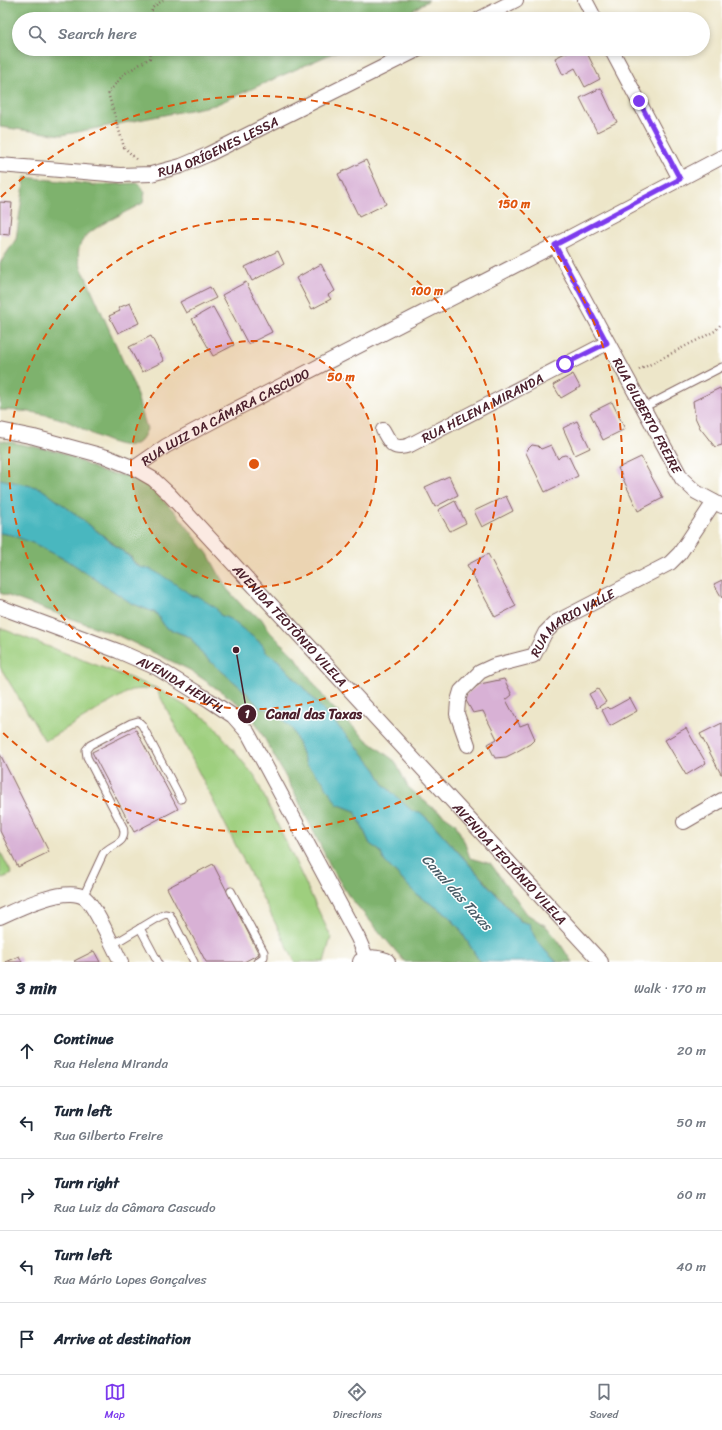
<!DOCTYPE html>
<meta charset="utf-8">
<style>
body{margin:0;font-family:Sriracha,sans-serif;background:#f6f6f7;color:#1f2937}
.stop{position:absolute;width:12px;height:12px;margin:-9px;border:3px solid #7c3aed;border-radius:50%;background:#fff}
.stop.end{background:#7c3aed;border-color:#fff;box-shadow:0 1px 4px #0008}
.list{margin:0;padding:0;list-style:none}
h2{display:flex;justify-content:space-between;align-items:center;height:52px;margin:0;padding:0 16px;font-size:17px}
h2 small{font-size:13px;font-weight:400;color:#747a83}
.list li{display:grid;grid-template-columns:26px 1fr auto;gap:12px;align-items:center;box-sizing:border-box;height:72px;padding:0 16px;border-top:1px solid #e0e1e3}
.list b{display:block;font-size:15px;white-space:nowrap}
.list p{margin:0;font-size:13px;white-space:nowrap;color:#747a83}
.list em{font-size:13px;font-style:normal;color:#747a83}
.icon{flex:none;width:22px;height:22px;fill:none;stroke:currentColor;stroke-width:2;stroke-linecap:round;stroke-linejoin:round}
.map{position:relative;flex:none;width:722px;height:962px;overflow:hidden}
.search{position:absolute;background:#fff;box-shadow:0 2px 6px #0003;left:12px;right:12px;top:12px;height:44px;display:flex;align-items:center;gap:10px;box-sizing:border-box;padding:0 14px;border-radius:22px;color:#747a83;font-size:15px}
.sheet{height:412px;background:#fff}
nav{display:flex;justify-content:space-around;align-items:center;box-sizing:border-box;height:56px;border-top:1px solid #e0e1e3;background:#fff;font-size:11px;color:#747a83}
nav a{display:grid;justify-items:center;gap:2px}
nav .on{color:#7c3aed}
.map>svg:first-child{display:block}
</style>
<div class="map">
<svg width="722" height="962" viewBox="0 0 722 962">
<rect width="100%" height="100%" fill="#fff"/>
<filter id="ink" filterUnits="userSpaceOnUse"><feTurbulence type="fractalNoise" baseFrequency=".025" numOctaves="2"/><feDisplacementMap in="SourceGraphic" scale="8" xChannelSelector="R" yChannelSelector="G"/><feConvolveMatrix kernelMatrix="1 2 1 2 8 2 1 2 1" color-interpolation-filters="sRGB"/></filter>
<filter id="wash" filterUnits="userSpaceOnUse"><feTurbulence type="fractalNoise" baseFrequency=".012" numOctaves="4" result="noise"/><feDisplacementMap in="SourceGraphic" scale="16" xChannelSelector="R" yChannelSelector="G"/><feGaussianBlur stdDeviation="0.9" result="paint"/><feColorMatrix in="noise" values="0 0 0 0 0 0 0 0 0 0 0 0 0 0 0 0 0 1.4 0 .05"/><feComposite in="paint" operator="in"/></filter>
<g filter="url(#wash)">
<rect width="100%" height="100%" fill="#ede6c9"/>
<!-- green -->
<g fill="#9ecf7e" stroke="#747754">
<polygon points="0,628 156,688 210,721 255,777 331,937 324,962 295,962 156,688 131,690 45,741 0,667"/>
<polygon points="0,851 12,874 0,879"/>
</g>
<!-- forest -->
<g fill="#7eb26d" stroke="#64684c">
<polygon points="0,0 429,0 399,19 19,19 19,49 342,49 215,105 62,135 0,127"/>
<path d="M25 177 95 185 139 183 145 192 143 203C132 209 121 214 110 220 84 234 68 246 86 277L134 386 147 429C145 434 142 441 136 444 118 452 82 427 64 420 44 413 21 410 0 410V263L16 239Z"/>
<path d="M0 440 61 452 102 472 141 478 178 515 208 554 227 589 245 609 261 618 270 632 295 657 328 703 368 741 395 761 408 787 429 805 455 823 464 841 470 858 491 864 527 914 546 926 559 942 572 962H557C546 952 533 940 530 925L521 921 432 823 420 812 412 811 384 785 376 770 363 754 279 661 266 652 262 644 230 619 220 615 152 570C142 568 136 567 131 557L74 513 40 488 0 479Z"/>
<polygon points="0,533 12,535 35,544 70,562 131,603 156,613 166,628 190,637 203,655 246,692 260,708 273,710 293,730 306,764 322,780 337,804 355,811 370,844 380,851 385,862 417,895 447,914 459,928 480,962 405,962 348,895 331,867 295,794 267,743 249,711 190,670 117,635 0,593"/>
</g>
<!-- water -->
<path fill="#48b7bf" stroke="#496b75" d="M0 479 40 488 74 513 131 558C139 572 143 565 154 571 167 578 180 587 192 596H197L216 608 220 615 230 619 262 644 266 652 279 661 363 754 376 770 384 785 412 811 420 812 432 823 520 921 530 924C533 940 546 952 557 962H480L459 928 447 914 417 895 385 862 380 851 370 844 355 811 337 804 322 780 306 764 293 730 273 710 260 708 246 692 203 655 190 637 166 628 156 613 131 603 70 562 35 544 12 535 0 533Z"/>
<g id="blocks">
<!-- building -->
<g fill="#d8b1d5">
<polygon points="573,49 585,49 600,79 585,87 575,68 563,75 555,58"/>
<polygon points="601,88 617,122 597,132 580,98"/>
<polygon points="366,160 386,204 359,217 338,174"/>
<polygon points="0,202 12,203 9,235 0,234"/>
<polygon points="278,251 284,264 252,281 245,267"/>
<polygon points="321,264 335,291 328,295 331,299 312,309 296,278"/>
<polygon points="246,282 272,332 248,344 222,295"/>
<polygon points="210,287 216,298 186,313 180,302"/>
<polygon points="130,303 139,323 118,333 109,316 120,311 118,308"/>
<polygon points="213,307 234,345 213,356 192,319"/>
<polygon points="151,336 164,361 142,372 129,347"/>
<polygon points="573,374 580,387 561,398 553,385"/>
<polygon points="720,388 722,393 722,445 715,447 700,428 695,417 693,401"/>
<polygon points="612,402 625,429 603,440 590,413"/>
<polygon points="577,421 590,448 575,455 563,428"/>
<polygon points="532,445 538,446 541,449 551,445 558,459 561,456 565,455 569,457 578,476 545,492 526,453 527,450"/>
<polygon points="641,457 663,498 638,511 618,468"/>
<polygon points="449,476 458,495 435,507 425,487"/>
<polygon points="506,496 513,511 482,527 474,511"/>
<polygon points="455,501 466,523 450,531 438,510"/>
<polygon points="488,554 516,606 495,617 467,565"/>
<polygon points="722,580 722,598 714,584"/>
<polygon points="504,679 512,695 506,700 520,726 528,723 535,739 530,744 514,753 506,757 495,758 488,744 497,739 483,711 473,713 464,697 470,691 480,684"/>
<polygon points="598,689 606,702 597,708 589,694"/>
<polygon points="630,698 637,711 610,726 602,710 608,707 610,709"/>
<polygon points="722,723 722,774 721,774 700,734"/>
<polygon points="686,728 706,763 686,775 665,740"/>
<polygon points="136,730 178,809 134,832 92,752"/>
<polygon points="0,754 49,852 18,867 0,831"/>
<polygon points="213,864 259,954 244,962 206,962 167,888"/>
<polygon points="94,951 100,962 75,962 74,961"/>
<polygon points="19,956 22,962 5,962"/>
</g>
</g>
</g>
<g filter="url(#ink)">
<use href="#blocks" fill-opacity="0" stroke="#836562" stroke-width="1"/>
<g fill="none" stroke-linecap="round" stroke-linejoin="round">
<defs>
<g id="service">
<polyline points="643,408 722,367"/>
<polyline points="231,891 264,952 264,957 257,962"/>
<path d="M83 897 103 854C111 843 128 845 123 827L87 757 86 750 90 745 131 723 138 721 142 725 181 799"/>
<polyline points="140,928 158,962"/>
<polyline points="112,945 157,918 165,914 170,915 194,962"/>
</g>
<g id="minor">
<polyline points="585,0 595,19"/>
<polyline points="479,19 516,0"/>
<polyline points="611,49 680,179"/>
<path id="s1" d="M0 165 120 175 151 174 181 166 207 155 419 49"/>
<path id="s2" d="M555 245 682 479 696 492 722 506"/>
<path id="s3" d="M0 430 34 437 107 457 134 468 153 479 168 493 601 962"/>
<path id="s4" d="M383 430C390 443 393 451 410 445L607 343"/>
<path id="s5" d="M134 468 166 446 228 413 555 245 722 157"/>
<path id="s6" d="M0 607 118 651 157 668 209 700 233 716 248 733 358 938 367 959"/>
<path id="s7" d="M468 745 457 714 458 701 461 691 480 672 493 666 532 656 534 655 545 633 556 622 670 563 680 553 714 502"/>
<polyline points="684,822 722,800"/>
<path d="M0 917C17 909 67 885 85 898 96 907 113 947 121 962"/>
</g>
<path id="tertiary" d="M362 962C371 958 377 959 386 962"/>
</defs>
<!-- service casing -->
<use href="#service" stroke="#836562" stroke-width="9"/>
<!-- minor casing -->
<use href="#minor" stroke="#836562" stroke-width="16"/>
<!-- tertiary casing -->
<use href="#tertiary" stroke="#836562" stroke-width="20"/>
<!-- path -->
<g stroke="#836562" stroke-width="2.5" stroke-dasharray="1 3" stroke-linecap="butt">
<polyline points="151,19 152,8 163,0"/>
<polyline points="136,159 124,147 108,93 124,74 150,58 151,49"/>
<polyline points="639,370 715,331 722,323"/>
</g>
<!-- service -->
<use href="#service" stroke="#fff" stroke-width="7"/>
<!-- minor -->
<use href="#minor" stroke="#fff" stroke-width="14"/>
<!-- tertiary -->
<use href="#tertiary" stroke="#fff" stroke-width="18"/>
</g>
</g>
<g fill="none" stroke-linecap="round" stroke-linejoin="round" filter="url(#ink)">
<!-- route -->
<polyline stroke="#7c3aed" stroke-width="5" points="565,364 607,343 555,245 680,179 639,101"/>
</g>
<!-- distance rings -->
<circle cx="254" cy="464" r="123" fill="#e0560e" fill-opacity=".12"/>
<g fill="none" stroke="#e0560e" stroke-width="2" stroke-dasharray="7 5">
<circle cx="254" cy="464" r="123"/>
<circle cx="254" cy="464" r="245"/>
<path d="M1 197A368 368 0 1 1 1 731"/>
</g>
<g text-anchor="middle" stroke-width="3" stroke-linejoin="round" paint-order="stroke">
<!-- street labels -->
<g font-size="13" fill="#4a1f2b" stroke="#fff">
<text dy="5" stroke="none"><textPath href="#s1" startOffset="224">RUA ORÍGENES LESSA</textPath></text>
<text dy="5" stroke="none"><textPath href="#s4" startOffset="117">RUA HELENA MIRANDA</textPath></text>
<text dy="5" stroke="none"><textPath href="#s2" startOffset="194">RUA GILBERTO FREIRE</textPath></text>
<text dy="5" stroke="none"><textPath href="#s5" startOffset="105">RUA LUIZ DA CÂMARA CASCUDO</textPath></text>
<text dy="5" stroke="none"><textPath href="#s7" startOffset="192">RUA MARIO VALLE</textPath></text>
<text dy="5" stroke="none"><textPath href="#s3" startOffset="362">AVENIDA TEOTÔNIO VILELA</textPath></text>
<text dy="5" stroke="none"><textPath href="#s6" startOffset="197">AVENIDA HENFIL</textPath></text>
<text dy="5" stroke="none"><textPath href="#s3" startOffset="686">AVENIDA TEOTÔNIO VILELA</textPath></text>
</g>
<!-- water labels -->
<g font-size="14" font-style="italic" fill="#495c66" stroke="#fff">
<text transform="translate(457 892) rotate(48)" y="5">Canal das Taxas</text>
</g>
</g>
<circle cx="254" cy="464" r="6" fill="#e0560e" stroke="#fff" stroke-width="2"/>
<g font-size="12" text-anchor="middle" font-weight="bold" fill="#e0560e" stroke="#fff" stroke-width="3" stroke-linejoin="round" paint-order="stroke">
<text x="514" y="208">150 m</text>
<text x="427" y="295">100 m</text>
<text x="341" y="381">50 m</text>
</g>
<!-- callouts -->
<path fill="none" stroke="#4a1f2b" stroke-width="1.5" d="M236 650L247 714"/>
<g fill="#4a1f2b" stroke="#fff" stroke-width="1.5">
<circle cx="236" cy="650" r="4"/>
<circle cx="247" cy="714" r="10"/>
</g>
<g font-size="12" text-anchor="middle" font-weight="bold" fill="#fff">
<text x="247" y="718">1</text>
</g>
<g font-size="14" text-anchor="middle" font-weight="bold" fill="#4a1f2b" stroke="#fff" stroke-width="3" stroke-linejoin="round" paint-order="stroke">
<text x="314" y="719">Canal das Taxas</text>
</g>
</svg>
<div class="stop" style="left:565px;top:364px"></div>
<div class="stop end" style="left:639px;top:101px"></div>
<div class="search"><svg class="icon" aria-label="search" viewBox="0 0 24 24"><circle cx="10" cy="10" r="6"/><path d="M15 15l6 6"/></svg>Search here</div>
</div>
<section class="sheet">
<h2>3 min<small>Walk · 170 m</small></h2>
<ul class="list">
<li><svg class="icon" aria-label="ahead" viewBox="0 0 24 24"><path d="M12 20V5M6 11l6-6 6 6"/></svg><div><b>Continue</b><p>Rua Helena Miranda</p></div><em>20 m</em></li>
<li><svg class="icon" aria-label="left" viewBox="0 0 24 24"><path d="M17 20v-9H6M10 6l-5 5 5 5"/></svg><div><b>Turn left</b><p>Rua Gilberto Freire</p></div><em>50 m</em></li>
<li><svg class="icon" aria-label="right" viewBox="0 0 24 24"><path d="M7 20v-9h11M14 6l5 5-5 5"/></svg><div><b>Turn right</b><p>Rua Luiz da Câmara Cascudo</p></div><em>60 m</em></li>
<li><svg class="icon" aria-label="left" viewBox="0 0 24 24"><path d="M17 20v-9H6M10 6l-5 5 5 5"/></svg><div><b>Turn left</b><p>Rua Mário Lopes Gonçalves</p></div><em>40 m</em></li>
<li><svg class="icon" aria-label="arrive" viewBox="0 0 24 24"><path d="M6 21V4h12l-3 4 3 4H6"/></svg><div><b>Arrive at destination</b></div></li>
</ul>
</section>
<nav>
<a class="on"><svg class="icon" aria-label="map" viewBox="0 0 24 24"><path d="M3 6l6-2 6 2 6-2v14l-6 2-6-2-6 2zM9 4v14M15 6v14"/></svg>Map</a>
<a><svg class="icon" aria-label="directions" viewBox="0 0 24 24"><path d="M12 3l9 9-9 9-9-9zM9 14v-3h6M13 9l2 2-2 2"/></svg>Directions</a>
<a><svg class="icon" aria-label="saved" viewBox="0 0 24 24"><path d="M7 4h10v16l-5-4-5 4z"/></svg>Saved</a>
</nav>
